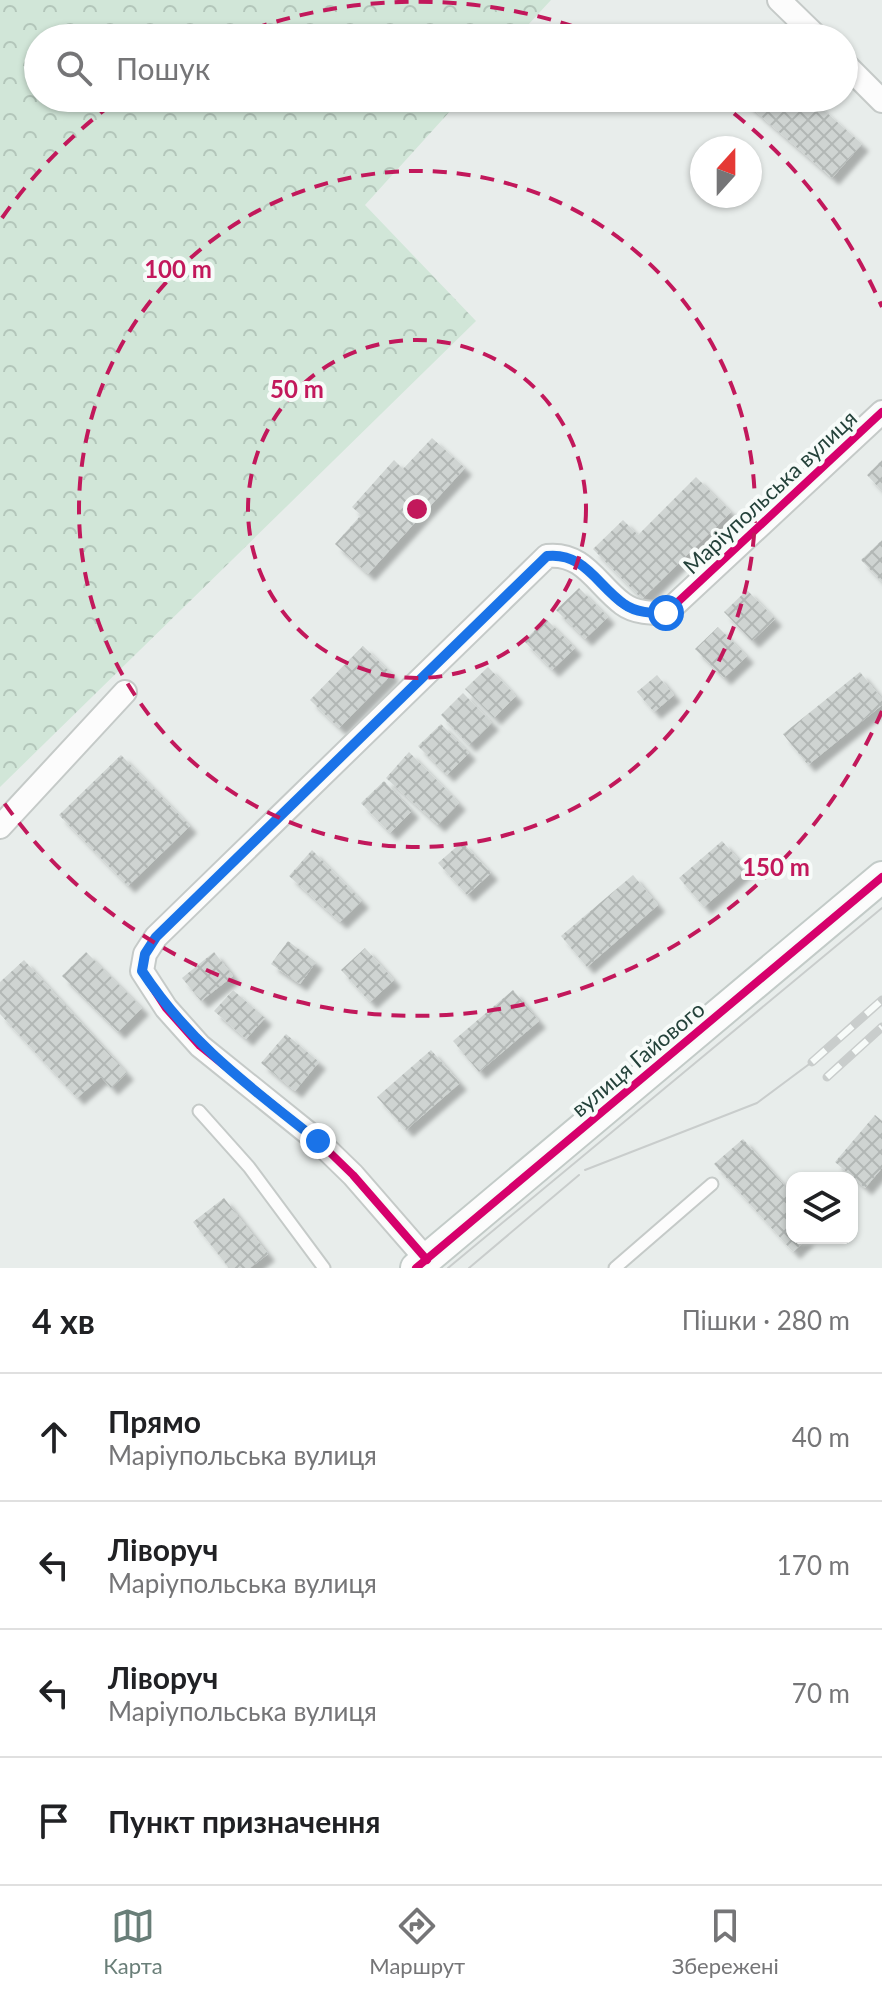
<!DOCTYPE html>
<html lang="uk">
<meta charset="utf-8">
<style>
body{margin:0;font-family:Lato,sans-serif;background:#f2f2f2;color:#202124}
.controls{position:absolute;right:24px;bottom:24px;display:grid;overflow:hidden;border-radius:16px;box-shadow:0 2px 6px #0004}
.controls button{width:72px;height:72px;display:grid;place-items:center;padding:0;border:0;border-bottom:2px solid #e0e0e0;background:#fff;color:#202124;font:40px sans-serif}
.compass{position:absolute;left:690px;top:136px;width:72px;height:72px;border-radius:50%;background:#fff;box-shadow:0 2px 6px #0004;rotate:21deg}
.stop{position:absolute;width:24px;height:24px;margin:-18px;border:6px solid #1a73e8;border-radius:50%;background:#fff}
.stop.end{background:#1a73e8;border-color:#fff;box-shadow:0 2px 8px #0008}
.list{margin:0;padding:0;list-style:none}
h2{display:flex;justify-content:space-between;align-items:center;height:104px;margin:0;padding:0 32px;font-size:34px}
h2 small{font-size:26px;font-weight:400;color:#757577}
.list li{display:grid;grid-template-columns:52px 1fr auto;gap:24px;align-items:center;box-sizing:border-box;height:128px;padding:0 32px;border-top:2px solid #e0e0e0}
.list b{display:block;font-size:30px;white-space:nowrap}
.list p{margin:0;font-size:26px;white-space:nowrap;color:#757577}
.list em{font-size:26px;font-style:normal;color:#757577}
.icon{flex:none;width:44px;height:44px;fill:none;stroke:currentColor;stroke-width:2;stroke-linecap:round;stroke-linejoin:round}
.map{position:relative;flex:none;width:882px;height:1268px;overflow:hidden}
.search{position:absolute;background:#fff;box-shadow:0 2px 6px #0004;left:24px;right:24px;top:24px;height:88px;display:flex;align-items:center;gap:20px;box-sizing:border-box;padding:0 28px;border-radius:44px;color:#757577;font-size:30px}
.sheet{height:616px;background:#fff}
nav{display:flex;justify-content:space-around;align-items:center;box-sizing:border-box;height:112px;border-top:2px solid #e0e0e0;background:#fff;font-size:22px;color:#757577}
nav a{display:grid;justify-items:center;gap:4px}
nav .on{color:#697e78}
.map>svg:first-child{display:block}
</style>
<div class="map">
<svg width="882" height="1268" viewBox="0 0 882 1268">
<defs>
<pattern id="forest-crowns" width="20" height="18" patternUnits="userSpaceOnUse" patternTransform="scale(2)"><rect width="20" height="18" fill="#d1e6d8"/><path d="M2 6a3 3 0 1 1 6 0M12 15a3 3 0 1 1 6 0" fill="none" stroke="#b3c6ba"/></pattern>
<pattern id="building-cross-hatch" width="8" height="8" patternUnits="userSpaceOnUse" patternTransform="scale(2)"><rect width="8" height="8" fill="#cfd4d2"/><path d="M0 0l8 8M0 8l8-8" fill="none" stroke="#b2b7b5"/></pattern>
<filter id="shadow"><feDropShadow dx="7" dy="7" stdDeviation="2" flood-color="#0004"/></filter>
</defs>
<rect width="100%" height="100%" fill="#e8edeb"/>
<!-- forest -->
<polygon fill="url(#forest-crowns)" points="0,0 551,0 516,38 38,38 38,98 462,98 365,205 476,321 0,787"/>
<!-- building -->
<g fill="url(#building-cross-hatch)" filter="url(#shadow)">
<polygon points="740,98 810,98 862,144 832,178"/>
<polygon points="432,438 465,468 368,574 335,544 361,515 352,507 394,460 403,469"/>
<polygon points="882,460 882,491 867,475"/>
<polygon points="696,477 731,512 642,599 593,549 623,520 638,535"/>
<polygon points="882,540 882,582 861,560"/>
<polygon points="579,588 608,617 585,639 556,610"/>
<polygon points="747,590 775,619 752,641 724,612"/>
<polygon points="546,619 575,648 552,670 524,641"/>
<polygon points="718,627 747,656 724,678 695,649"/>
<polygon points="363,646 392,674 339,728 310,700"/>
<polygon points="488,667 516,696 494,718 465,689"/>
<polygon points="860,672 882,699 882,705 808,765 783,734"/>
<polygon points="657,675 674,695 654,712 637,692"/>
<polygon points="463,693 492,723 469,745 441,715"/>
<polygon points="441,724 469,753 447,775 418,746"/>
<polygon points="409,752 459,803 438,825 386,778"/>
<polygon points="121,755 190,826 128,886 59,815"/>
<polygon points="384,781 412,811 390,833 361,803"/>
<polygon points="722,841 747,869 704,907 679,878"/>
<polygon points="462,842 491,873 467,895 438,863"/>
<polygon points="312,850 362,901 340,922 289,876"/>
<polygon points="633,875 658,905 587,967 561,936"/>
<polygon points="288,941 316,962 300,984 271,964"/>
<polygon points="365,948 394,980 370,1002 341,970"/>
<polygon points="86,952 142,1008 118,1032 62,976"/>
<polygon points="214,952 233,976 201,1001 182,978"/>
<polygon points="24,960 127,1073 111,1088 101,1077 77,1098 0,1014 0,982"/>
<polygon points="233,990 265,1018 246,1039 214,1011"/>
<polygon points="513,990 539,1021 479,1072 453,1041"/>
<polygon points="286,1034 319,1062 295,1091 261,1063"/>
<polygon points="431,1050 460,1083 406,1130 377,1097"/>
<polygon points="875,1115 882,1121 882,1168 865,1188 835,1162"/>
<polygon points="743,1139 792,1194 792,1238 808,1238 793,1252 714,1164"/>
<polygon points="224,1198 268,1254 250,1268 229,1268 193,1222"/>
</g>
<g fill="none" stroke-linecap="round" stroke-linejoin="round">
<defs>
<g id="lane">
<polyline points="199,1111 249,1167 324,1268"/>
<polyline points="615,1268 712,1184"/>
</g>
<g id="street">
<polyline points="779,0 818,38"/>
<polyline points="844,63 882,101"/>
<polyline points="0,827 125,692"/>
<path d="M427 1260 353 1175 318 1141 200 1046 166 1008 142 971 145 954 156 937 547 556C584 552 597 585 623 604 635 613 652 613 666 613L882 412"/>
</g>
<polyline id="secondary" points="416,1268 882,877"/>
</defs>
<!-- lane casing -->
<use href="#lane" stroke="#c5cac8" stroke-width="15"/>
<!-- street casing -->
<use href="#street" stroke="#c5cac8" stroke-width="26"/>
<!-- secondary casing -->
<use href="#secondary" stroke="#c3cbc8" stroke-width="34"/>
<!-- lane -->
<use href="#lane" stroke="#fcfcfc" stroke-width="11"/>
<!-- street -->
<use href="#street" stroke="#fcfcfc" stroke-width="22"/>
<!-- secondary -->
<use href="#secondary" stroke="#fcfcfc" stroke-width="30"/>
<!-- tram -->
<g stroke="#c9cdcc" stroke-width="2">
<polyline points="585,1170 757,1103 812,1062"/>
<polyline points="448,1268 882,908"/>
<polyline points="469,1268 579,1175"/>
</g>
<defs>
<g id="rail">
<polyline points="812,1062 882,1000"/>
<polyline points="827,1077 882,1027"/>
</g>
</defs>
<!-- rail casing -->
<use href="#rail" stroke="#c9cdcc" stroke-width="9"/>
<!-- rail -->
<use href="#rail" stroke="#f7fbf9" stroke-width="6" stroke-dasharray="18" stroke-linecap="butt"/>
<defs>
<g id="cycleway">
<path d="M427 1260 353 1175 318 1141 200 1046 166 1008 142 971 145 954 156 937 547 556C584 552 597 585 623 604 635 613 652 613 666 613L882 412"/>
<polyline points="416,1268 882,877"/>
</g>
</defs>
<!-- cycleway casing -->
<use href="#cycleway" stroke="#f7fbf9" stroke-width="13"/>
<!-- cycleway -->
<use href="#cycleway" stroke="#d6006c" stroke-width="8"/>
</g>
<g fill="none" stroke-linecap="round" stroke-linejoin="round">
<!-- route -->
<path stroke="#1a73e8" stroke-width="10" d="M318 1141C249 1086 191 1045 142 971L145 954 156 937 547 556C584 552 597 585 624 604 636 613 652 613 666 613"/>
</g>
<!-- distance rings -->
<g fill="none" stroke="#c2185b" stroke-width="4" stroke-dasharray="14 10">
<circle cx="417" cy="509" r="169"/>
<circle cx="417" cy="509" r="338"/>
<path d="M882 711A507 507 0 0 1 2 800M2 218A507 507 0 0 1 119 99M231 37A507 507 0 0 1 603 37M715 99A507 507 0 0 1 882 307"/>
</g>
<g text-anchor="middle" stroke-width="8" stroke-linejoin="round" paint-order="stroke">
<!-- street labels -->
<g font-size="22" fill="#24423a" stroke="#f7fbf9">
<text transform="translate(770 492) rotate(-43)" y="8">Маріупольська вулиця</text>
<text transform="translate(638 1059) rotate(-40)" y="8">вулиця Гайового</text>
</g>
</g>
<circle cx="417" cy="509" r="12" fill="#c2185b" stroke="#f7fbf9" stroke-width="4"/>
<g font-size="24" text-anchor="middle" font-weight="bold" fill="#c2185b" stroke="#f7fbf9" stroke-width="8" stroke-linejoin="round" paint-order="stroke">
<text x="178" y="278">100 m</text>
<text x="297" y="398">50 m</text>
<text x="776" y="876">150 m</text>
</g>
</svg>
<div class="controls">
<button><svg class="icon" aria-label="layers" viewBox="0 0 24 24"><path d="M12 4l9 5-9 5-9-5zM3 14l9 5 9-5"/></svg></button>
</div>
<svg class="compass" viewBox="-18 -18 36 36"><path d="M0-13l5 13h-10z" fill="#e53935"/><path d="M0 13l5-13h-10z" fill="#757577"/></svg>
<div class="stop" style="left:666px;top:613px"></div>
<div class="stop end" style="left:318px;top:1141px"></div>
<div class="search"><svg class="icon" aria-label="search" viewBox="0 0 24 24"><circle cx="10" cy="10" r="6"/><path d="M15 15l6 6"/></svg>Пошук</div>
</div>
<section class="sheet">
<h2>4 хв<small>Пішки · 280 m</small></h2>
<ul class="list">
<li><svg class="icon" aria-label="ahead" viewBox="0 0 24 24"><path d="M12 20V5M6 11l6-6 6 6"/></svg><div><b>Прямо</b><p>Маріупольська вулиця</p></div><em>40 m</em></li>
<li><svg class="icon" aria-label="left" viewBox="0 0 24 24"><path d="M17 20v-9H6M10 6l-5 5 5 5"/></svg><div><b>Ліворуч</b><p>Маріупольська вулиця</p></div><em>170 m</em></li>
<li><svg class="icon" aria-label="left" viewBox="0 0 24 24"><path d="M17 20v-9H6M10 6l-5 5 5 5"/></svg><div><b>Ліворуч</b><p>Маріупольська вулиця</p></div><em>70 m</em></li>
<li><svg class="icon" aria-label="arrive" viewBox="0 0 24 24"><path d="M6 21V4h12l-3 4 3 4H6"/></svg><div><b>Пункт призначення</b></div></li>
</ul>
</section>
<nav>
<a class="on"><svg class="icon" aria-label="map" viewBox="0 0 24 24"><path d="M3 6l6-2 6 2 6-2v14l-6 2-6-2-6 2zM9 4v14M15 6v14"/></svg>Карта</a>
<a><svg class="icon" aria-label="directions" viewBox="0 0 24 24"><path d="M12 3l9 9-9 9-9-9zM9 14v-3h6M13 9l2 2-2 2"/></svg>Маршрут</a>
<a><svg class="icon" aria-label="saved" viewBox="0 0 24 24"><path d="M7 4h10v16l-5-4-5 4z"/></svg>Збережені</a>
</nav>
